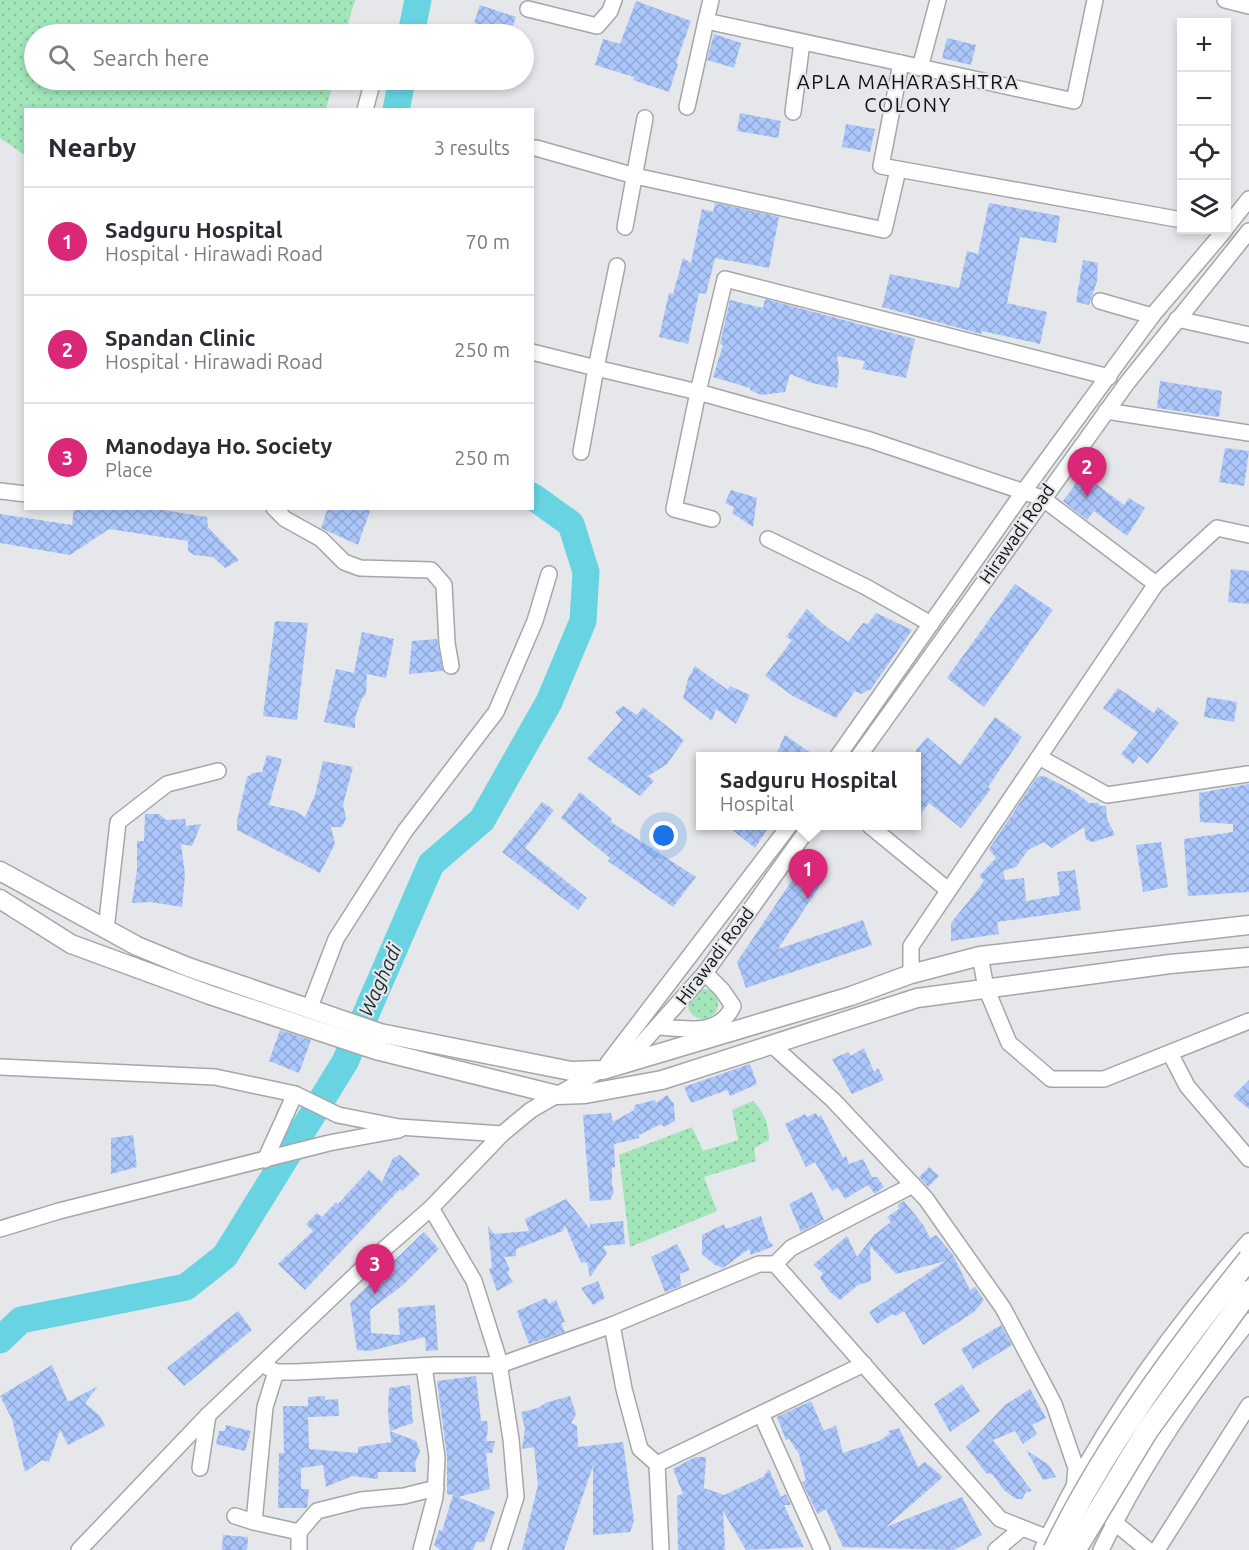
<!DOCTYPE html>
<meta charset="utf-8">
<style>
body{margin:0;font-family:Ubuntu,sans-serif;background:#f2f2f3;color:#2b2b33}
.controls{position:absolute;right:18px;top:18px;display:grid;overflow:hidden;border-radius:0px;box-shadow:0 3px 9px #0003}
.controls button{width:54px;height:54px;display:grid;place-items:center;padding:0;border:0;border-bottom:2px solid #e1e1e2;background:#fff;color:#2b2b33;font:30px sans-serif}
.you{position:absolute;left:664px;top:836px;width:21px;height:21px;margin:-15px;border:4px solid #fff;border-radius:50%;background:#1a73e8;box-shadow:0 0 0 9px #1a73e833}
.badge{display:grid;place-items:center;width:39px;height:39px;border-radius:50%;background:#db2777;color:#fff;font-size:20px;font-weight:700}
.pin{position:absolute;translate:-50% -50px;filter:drop-shadow(0 2px 3px #0008)}
.pin::after{content:'';position:absolute;top:32px;width:21px;height:18px;background:inherit;clip-path:polygon(0 0,100% 0,50% 100%)}
.popup{position:absolute;left:696px;top:752px;width:225px;height:78px;box-sizing:border-box;display:grid;place-content:center;border-radius:0px;background:#fff;filter:drop-shadow(0 2px 4px #0005);font-size:20px;white-space:nowrap;color:#7c7c81}
.popup b{font-size:22px;color:#2b2b33}
.popup::after{content:'';position:absolute;left:50%;top:100%;margin-left:-12px;border:12px solid transparent;border-top-color:#fff}
.list{margin:0;padding:0;list-style:none}
h2{display:flex;justify-content:space-between;align-items:center;height:78px;margin:0;padding:0 24px;font-size:26px}
h2 small{font-size:20px;font-weight:400;color:#7c7c81}
.list li{display:grid;grid-template-columns:39px 1fr auto;gap:18px;align-items:center;box-sizing:border-box;height:108px;padding:0 24px;border-top:2px solid #e1e1e2}
.list b{display:block;font-size:22px;white-space:nowrap}
.list p{margin:0;font-size:20px;white-space:nowrap;color:#7c7c81}
.list em{font-size:20px;font-style:normal;color:#7c7c81}
.icon{flex:none;width:33px;height:33px;fill:none;stroke:currentColor;stroke-width:2;stroke-linecap:round;stroke-linejoin:round}
.map{position:relative;flex:none;width:1249px;height:1550px;overflow:hidden}
.search{position:absolute;background:#fff;box-shadow:0 3px 9px #0003;left:24px;top:24px;width:510px;height:66px;display:flex;align-items:center;gap:15px;box-sizing:border-box;padding:0 21px;border-radius:33px;color:#7c7c81;font-size:22px}
.panel{position:absolute;background:#fff;box-shadow:0 3px 9px #0003;left:24px;top:108px;width:510px;height:402px;border-radius:0px}
.map>svg:first-child{display:block}
</style>
<div class="map">
<svg width="1249" height="1550" viewBox="0 0 1249 1550">
<defs>
<pattern id="grass-dots" width="8" height="8" patternUnits="userSpaceOnUse" patternTransform="scale(1.5)"><rect width="8" height="8" fill="#a1e5b9"/><path d="M2 2h.1M6 6h.1" fill="none" stroke="#8ac39e" stroke-width="1.8" stroke-linecap="round"/></pattern>
<pattern id="building-cross-hatch" width="8" height="8" patternUnits="userSpaceOnUse" patternTransform="scale(1.5)"><rect width="8" height="8" fill="#abc6fb"/><path d="M0 0l8 8M0 8l8-8" fill="none" stroke="#92a9d6"/></pattern>
</defs>
<rect width="100%" height="100%" fill="#e5e7ea"/>
<!-- grass -->
<g fill="url(#grass-dots)">
<polygon points="0,0 355,0 345,34 34,34 34,80 334,80 326,109 26,110 25,155 0,138"/>
<circle cx="703" cy="1004" r="15"/>
<path d="M753 1101C764 1113 769 1124 769 1140L754 1148 756 1161 704 1177 717 1211 630 1247 619 1155 692 1127 703 1151 738 1140 732 1110Z"/>
</g>
<g fill="none" stroke-linecap="round" stroke-linejoin="round">
<!-- river -->
<g stroke="#68d4e2" stroke-width="27">
<polyline points="411,34 418,0"/>
<polyline points="396,110 402,80"/>
<polyline points="0,1340 21,1320 186,1287 225,1256 345,1062 431,864 482,820 549,702 583,621 586,572 571,524 532,496"/>
</g>
</g>
<!-- building -->
<g fill="url(#building-cross-hatch)">
<polygon points="636,1 691,21 676,63 678,64 669,92 633,80 634,77 595,65 603,39 620,44"/>
<polygon points="480,5 516,17 510,34 490,34 492,29 474,23"/>
<polygon points="714,34 741,43 734,68 707,60"/>
<polygon points="947,38 976,45 971,65 942,58"/>
<polygon points="740,113 781,121 778,138 737,131"/>
<polygon points="846,124 875,129 870,152 842,147"/>
<polygon points="715,203 779,217 769,268 715,258 706,294 699,293 688,344 659,337 669,293 673,294 683,258 691,263 702,209 713,212"/>
<polygon points="989,203 1060,216 1056,243 1020,237 1007,303 1047,312 1040,344 982,331 981,334 882,307 890,274 959,288 967,251 978,254"/>
<polygon points="1083,260 1098,263 1097,281 1089,305 1076,302"/>
<polygon points="765,299 915,339 906,378 862,369 865,361 837,356 839,372 837,388 812,383 790,374 785,392 761,395 750,390 750,388 713,377 723,345 720,344 730,300 763,308"/>
<polygon points="1160,381 1222,391 1219,417 1157,408"/>
<polygon points="1225,448 1249,451 1244,486 1219,482"/>
<polygon points="1083,474 1124,505 1129,498 1145,508 1127,536 1094,511 1087,520 1063,501"/>
<polygon points="731,490 757,498 753,527 732,513 734,507 725,503"/>
<polygon points="74,508 150,508 207,517 208,527 239,560 225,568 213,557 194,555 188,551 188,541 109,529 70,555 0,543 0,514 72,525"/>
<polygon points="328,508 371,508 358,545 321,528"/>
<polygon points="1231,569 1249,571 1249,604 1228,602"/>
<polygon points="1015,584 1053,610 984,707 947,678"/>
<polygon points="807,609 823,624 848,642 863,623 868,624 876,613 912,630 871,689 861,694 855,691 836,718 793,696 765,676 792,640 786,637"/>
<polygon points="275,621 308,623 297,720 263,716"/>
<polygon points="362,632 394,639 386,678 367,674 366,695 362,698 355,718 355,728 324,722 336,669 354,673"/>
<polygon points="437,639 443,671 409,674 412,641"/>
<polygon points="695,666 728,690 730,686 750,695 736,724 716,709 712,721 683,698 688,679"/>
<polygon points="1118,688 1154,713 1158,707 1179,723 1148,764 1139,756 1133,764 1121,754 1138,733 1103,708"/>
<polygon points="1207,697 1237,702 1234,722 1204,717"/>
<polygon points="623,706 637,715 643,707 684,740 667,764 648,776 654,781 640,796 587,759 622,720 615,712"/>
<polygon points="995,717 1022,737 988,787 991,789 961,828 929,803 916,820 916,750 927,737 960,765"/>
<polygon points="785,735 815,756 775,756"/>
<polygon points="267,755 282,759 269,805 295,811 305,817 315,795 323,761 353,767 343,805 346,818 342,827 331,827 335,844 320,873 237,830 237,821 247,777 253,773 262,772"/>
<polygon points="1044,776 1075,792 1089,803 1098,803 1100,806 1106,806 1107,819 1115,835 1093,842 1086,840 1084,827 1052,848 1044,842 1028,850 1016,867 1003,871 1005,880 1024,878 1026,901 1060,895 1057,872 1075,870 1081,910 997,922 999,934 951,941 951,923 980,887 984,880 979,876 996,858 989,849 1037,777"/>
<polygon points="1249,784 1249,892 1188,896 1184,839 1233,832 1233,824 1200,822 1199,793"/>
<polygon points="580,792 612,819 611,822 696,877 673,907 608,861 610,858 561,818"/>
<polygon points="542,802 554,810 525,848 587,898 578,910 502,852"/>
<polygon points="145,814 159,814 166,820 185,819 186,826 201,824 192,846 181,844 185,875 182,907 151,902 132,903 137,870 137,841 144,841"/>
<polygon points="726,825 770,825 755,848"/>
<polygon points="1161,842 1168,887 1143,892 1136,845"/>
<polygon points="805,861 827,875 778,949 863,920 872,945 746,988 737,962"/>
<polygon points="280,1030 311,1040 299,1073 269,1061"/>
<polygon points="864,1048 874,1072 878,1068 884,1080 852,1094 832,1059 848,1052 851,1056"/>
<polygon points="750,1064 757,1084 730,1096 727,1090 691,1103 684,1087"/>
<polygon points="1249,1080 1249,1109 1233,1096"/>
<polygon points="667,1095 674,1104 675,1121 664,1127 661,1124 639,1135 639,1138 614,1144 615,1167 612,1168 612,1185 614,1192 610,1200 590,1201 583,1115 611,1113 613,1122 634,1110 635,1105 655,1100 656,1103"/>
<polygon points="816,1113 818,1117 821,1115 843,1158 846,1156 849,1164 863,1159 872,1177 877,1177 884,1187 875,1194 868,1185 845,1199 838,1188 832,1191 815,1162 806,1167 785,1124 805,1114 807,1117"/>
<polygon points="133,1135 137,1167 111,1174 111,1138"/>
<polygon points="400,1155 420,1174 402,1191 400,1189 305,1290 278,1264 313,1231 306,1224 317,1213 322,1217 336,1202 338,1204 369,1170 382,1182 393,1158"/>
<polygon points="929,1167 939,1176 928,1187 919,1177"/>
<polygon points="812,1192 824,1220 801,1232 789,1204"/>
<polygon points="566,1199 590,1229 590,1221 591,1224 623,1221 625,1244 603,1246 607,1253 590,1277 587,1262 581,1263 565,1225 563,1231 516,1249 516,1256 504,1257 510,1270 507,1273 513,1282 497,1291 489,1269 492,1267 488,1226 494,1234 529,1231 525,1219"/>
<polygon points="904,1201 924,1226 930,1238 936,1235 953,1255 970,1290 975,1287 984,1300 974,1312 923,1345 904,1311 896,1316 893,1314 877,1324 869,1312 946,1261 896,1274 870,1246 871,1281 858,1285 840,1300 829,1291 820,1278 823,1273 813,1265 847,1236 857,1257 874,1235 891,1222 887,1217 899,1209 898,1204"/>
<polygon points="761,1216 769,1241 774,1246 751,1255 749,1249 723,1268 715,1265 702,1254 702,1235 724,1224 726,1229"/>
<polygon points="424,1232 439,1249 403,1285 370,1310 371,1333 400,1335 398,1308 435,1305 438,1350 426,1351 425,1337 370,1351 357,1350 350,1303"/>
<polygon points="677,1244 690,1270 680,1274 681,1286 665,1292 651,1257"/>
<polygon points="598,1281 605,1298 593,1305 581,1288"/>
<polygon points="546,1298 549,1304 556,1300 565,1322 561,1323 565,1332 529,1344 517,1311"/>
<polygon points="238,1311 252,1330 184,1386 167,1368"/>
<polygon points="1001,1325 1012,1345 973,1369 961,1349"/>
<polygon points="52,1365 68,1402 98,1386 85,1403 100,1416 105,1426 68,1445 60,1430 49,1462 42,1460 25,1472 12,1419 0,1396"/>
<polygon points="476,1376 481,1421 487,1421 488,1429 486,1441 495,1441 492,1453 486,1453 490,1489 458,1497 495,1512 484,1542 476,1542 473,1550 440,1550 434,1545 439,1530 442,1531 453,1495 447,1494 447,1456 437,1381"/>
<polygon points="962,1384 980,1411 950,1432 934,1404"/>
<polygon points="410,1385 413,1423 390,1431 416,1441 420,1451 415,1463 416,1472 378,1472 378,1479 352,1476 326,1487 323,1465 301,1468 301,1489 309,1489 307,1508 278,1508 279,1453 284,1453 283,1406 308,1406 308,1397 325,1396 325,1400 338,1399 339,1416 308,1417 309,1449 358,1453 358,1447 391,1442 388,1412 389,1388"/>
<polygon points="1030,1389 1046,1418 1032,1425 1037,1434 1023,1444 1015,1431 993,1440 1032,1491 1026,1492 1022,1499 1016,1499 1004,1490 992,1474 986,1473 966,1447 1005,1405"/>
<polygon points="570,1396 576,1414 571,1423 577,1426 578,1447 623,1442 634,1521 630,1532 593,1535 593,1466 564,1550 522,1550 538,1485 534,1447 522,1449 525,1429 521,1412 538,1408 545,1403"/>
<polygon points="811,1401 824,1431 836,1425 843,1453 879,1441 890,1434 888,1431 899,1428 918,1467 925,1462 943,1477 886,1527 962,1497 982,1535 954,1550 843,1547 826,1509 818,1514 814,1507 802,1482 806,1480 799,1454 789,1439 786,1440 777,1417"/>
<polygon points="226,1425 251,1431 245,1451 216,1444 219,1431 225,1431"/>
<polygon points="1026,1450 1049,1465 1056,1477 1043,1480"/>
<polygon points="695,1457 706,1457 704,1488 724,1495 763,1477 769,1469 781,1497 786,1494 791,1505 784,1505 804,1547 746,1550 723,1511 725,1550 678,1550 677,1496 683,1494 673,1469"/>
<polygon points="223,1535 248,1537 247,1550 222,1550"/>
</g>
<g fill="none" stroke-linecap="round" stroke-linejoin="round">
<defs>
<g id="minor">
<polyline points="711,0 706,21 901,63 881,166 1182,220"/>
<polyline points="1225,0 1249,6"/>
<polyline points="528,9 597,26 610,11 614,0"/>
<polyline points="901,63 1074,101 1095,0"/>
<polyline points="920,68 938,0"/>
<polyline points="687,107 706,21"/>
<polyline points="365,110 373,80"/>
<polyline points="793,112 802,42"/>
<polyline points="536,148 635,176 884,230 898,170"/>
<polyline points="625,227 645,118"/>
<polyline points="1226,228 1249,199"/>
<polyline points="617,266 596,368 698,392 725,279 1109,377"/>
<polyline points="1100,301 1152,316"/>
<polyline points="1177,319 1249,335"/>
<polyline points="532,352 596,368 581,452"/>
<polyline points="1106,411 1249,433"/>
<polyline points="0,491 26,494"/>
<polyline points="274,508 285,519 321,539 344,562 360,568 431,570 444,585 447,643 451,666"/>
<polyline points="712,519 674,509 698,392 870,440 1042,498 1156,584 911,946 911,974"/>
<polyline points="768,539 866,587 931,624"/>
<polyline points="1156,584 1217,528 1249,535"/>
<polyline points="838,756 1024,491 1152,316 1225,230"/>
<polyline points="859,756 1127,383 1249,231"/>
<polyline points="1039,757 1107,795 1248,774"/>
<polyline points="870,826 948,890"/>
<polyline points="106,930 118,822 167,784 218,771"/>
<polyline points="980,956 986,988 1009,1043 1051,1079 1104,1079 1249,1021"/>
<polyline points="310,1007 336,939 405,831 496,712 535,621 549,574"/>
<path d="M659 1027C687 1029 720 1036 733 1006L722 990 705 973"/>
<polyline points="773,1046 833,1100 926,1199 1003,1308 1054,1404 1076,1468 1074,1489 1148,1550"/>
<polyline points="1171,1055 1187,1086 1249,1159"/>
<polyline points="608,1063 789,826"/>
<polyline points="0,1067 215,1077 295,1094 338,1115 399,1127 502,1134"/>
<polyline points="265,1160 295,1094"/>
<polyline points="431,1208 474,1281 498,1357 511,1439 516,1497 499,1550"/>
<polyline points="0,1229 59,1211 329,1143 399,1130"/>
<polyline points="775,1264 791,1248 913,1185"/>
<polyline points="612,1325 624,1389 640,1449 657,1464"/>
<polyline points="262,1364 276,1372 295,1372 436,1365 500,1365 612,1325 759,1264 775,1264 1000,1519 1048,1538"/>
<polyline points="276,1372 265,1407 254,1522 299,1532 317,1511 361,1500 404,1496 436,1488"/>
<polyline points="761,1414 822,1550"/>
<polyline points="200,1468 208,1415"/>
<polyline points="235,1516 254,1522"/>
<polyline points="299,1532 299,1550"/>
<polyline points="79,1550 208,1415 366,1265 431,1208 502,1134 531,1110 637,1049 705,973 810,826"/>
<polyline points="421,1550 435,1497 437,1457 424,1366"/>
<polyline points="661,1550 657,1464 864,1364"/>
<polyline points="996,1550 1022,1528"/>
<path d="M1042 1550C1093 1439 1169 1332 1249 1241"/>
<path d="M1101 1550C1141 1468 1191 1392 1249 1321"/>
<polyline points="1157,1550 1249,1405"/>
</g>
<g id="major">
<polyline points="0,871 137,946 188,967 380,1033 571,1071 603,1070 851,996 911,974 980,956 1249,925"/>
<polyline points="0,899 71,944 210,995 376,1050 557,1095 585,1094 662,1080 917,998 1170,964 1249,957"/>
</g>
</defs>
<!-- minor casing -->
<use href="#minor" stroke="#a5a6a9" stroke-width="18"/>
<!-- major casing -->
<use href="#major" stroke="#a5a6a9" stroke-width="21"/>
<!-- minor -->
<use href="#minor" stroke="#fff" stroke-width="15"/>
<!-- major -->
<use href="#major" stroke="#fff" stroke-width="18"/>
<defs>
<g id="highway-bridge">
<path d="M1054 1550C1105 1445 1176 1350 1249 1259"/>
<polyline points="1075,1550 1147,1431 1249,1291"/>
</g>
</defs>
<!-- highway-bridge casing -->
<use href="#highway-bridge" stroke="#a5a6a9" stroke-width="24" stroke-linecap="butt"/>
<!-- highway-bridge -->
<use href="#highway-bridge" stroke="#fff" stroke-width="21"/>
</g>
<g text-anchor="middle" stroke-width="4.5" stroke-linejoin="round" paint-order="stroke">
<!-- street labels -->
<g font-size="18" fill="#101011" stroke="#e5e7ea">
<text transform="translate(1017 534) rotate(-55)" y="6">Hirawadi Road</text>
<text transform="translate(715 956) rotate(-53)" y="6">Hirawadi Road</text>
</g>
<!-- neighbourhood labels -->
<g font-size="20" letter-spacing="1.5" fill="#101011" stroke="#e5e7ea">
<text x="908" y="89">APLA MAHARASHTRA<tspan x="908" dy="23">COLONY</tspan></text>
</g>
<!-- water labels -->
<g font-size="20" font-style="italic" fill="#192d30" stroke="#e5e7ea">
<text transform="translate(380 980) rotate(-66)" y="7">Waghadi</text>
</g>
</g>
</svg>
<div class="controls">
<button>+</button>
<button>−</button>
<button><svg class="icon" aria-label="locate" viewBox="0 0 24 24"><circle cx="12" cy="12" r="6"/><path d="M12 2v4M12 18v4M2 12h4M18 12h4"/></svg></button>
<button><svg class="icon" aria-label="layers" viewBox="0 0 24 24"><path d="M12 4l9 5-9 5-9-5zM3 14l9 5 9-5"/></svg></button>
</div>
<div class="you"></div>
<div class="pin badge" style="left:808px;top:899px">1</div>
<div class="popup"><b>Sadguru Hospital</b>Hospital</div>
<div class="pin badge" style="left:1087px;top:497px">2</div>
<div class="pin badge" style="left:375px;top:1294px">3</div>
<div class="search"><svg class="icon" aria-label="search" viewBox="0 0 24 24"><circle cx="10" cy="10" r="6"/><path d="M15 15l6 6"/></svg>Search here</div>
<section class="panel">
<h2>Nearby<small>3 results</small></h2>
<ul class="list">
<li><span class="badge">1</span><div><b>Sadguru Hospital</b><p>Hospital · Hirawadi Road</p></div><em>70 m</em></li>
<li><span class="badge">2</span><div><b>Spandan Clinic</b><p>Hospital · Hirawadi Road</p></div><em>250 m</em></li>
<li><span class="badge">3</span><div><b>Manodaya Ho. Society</b><p>Place</p></div><em>250 m</em></li>
</ul>
</section>
</div>
